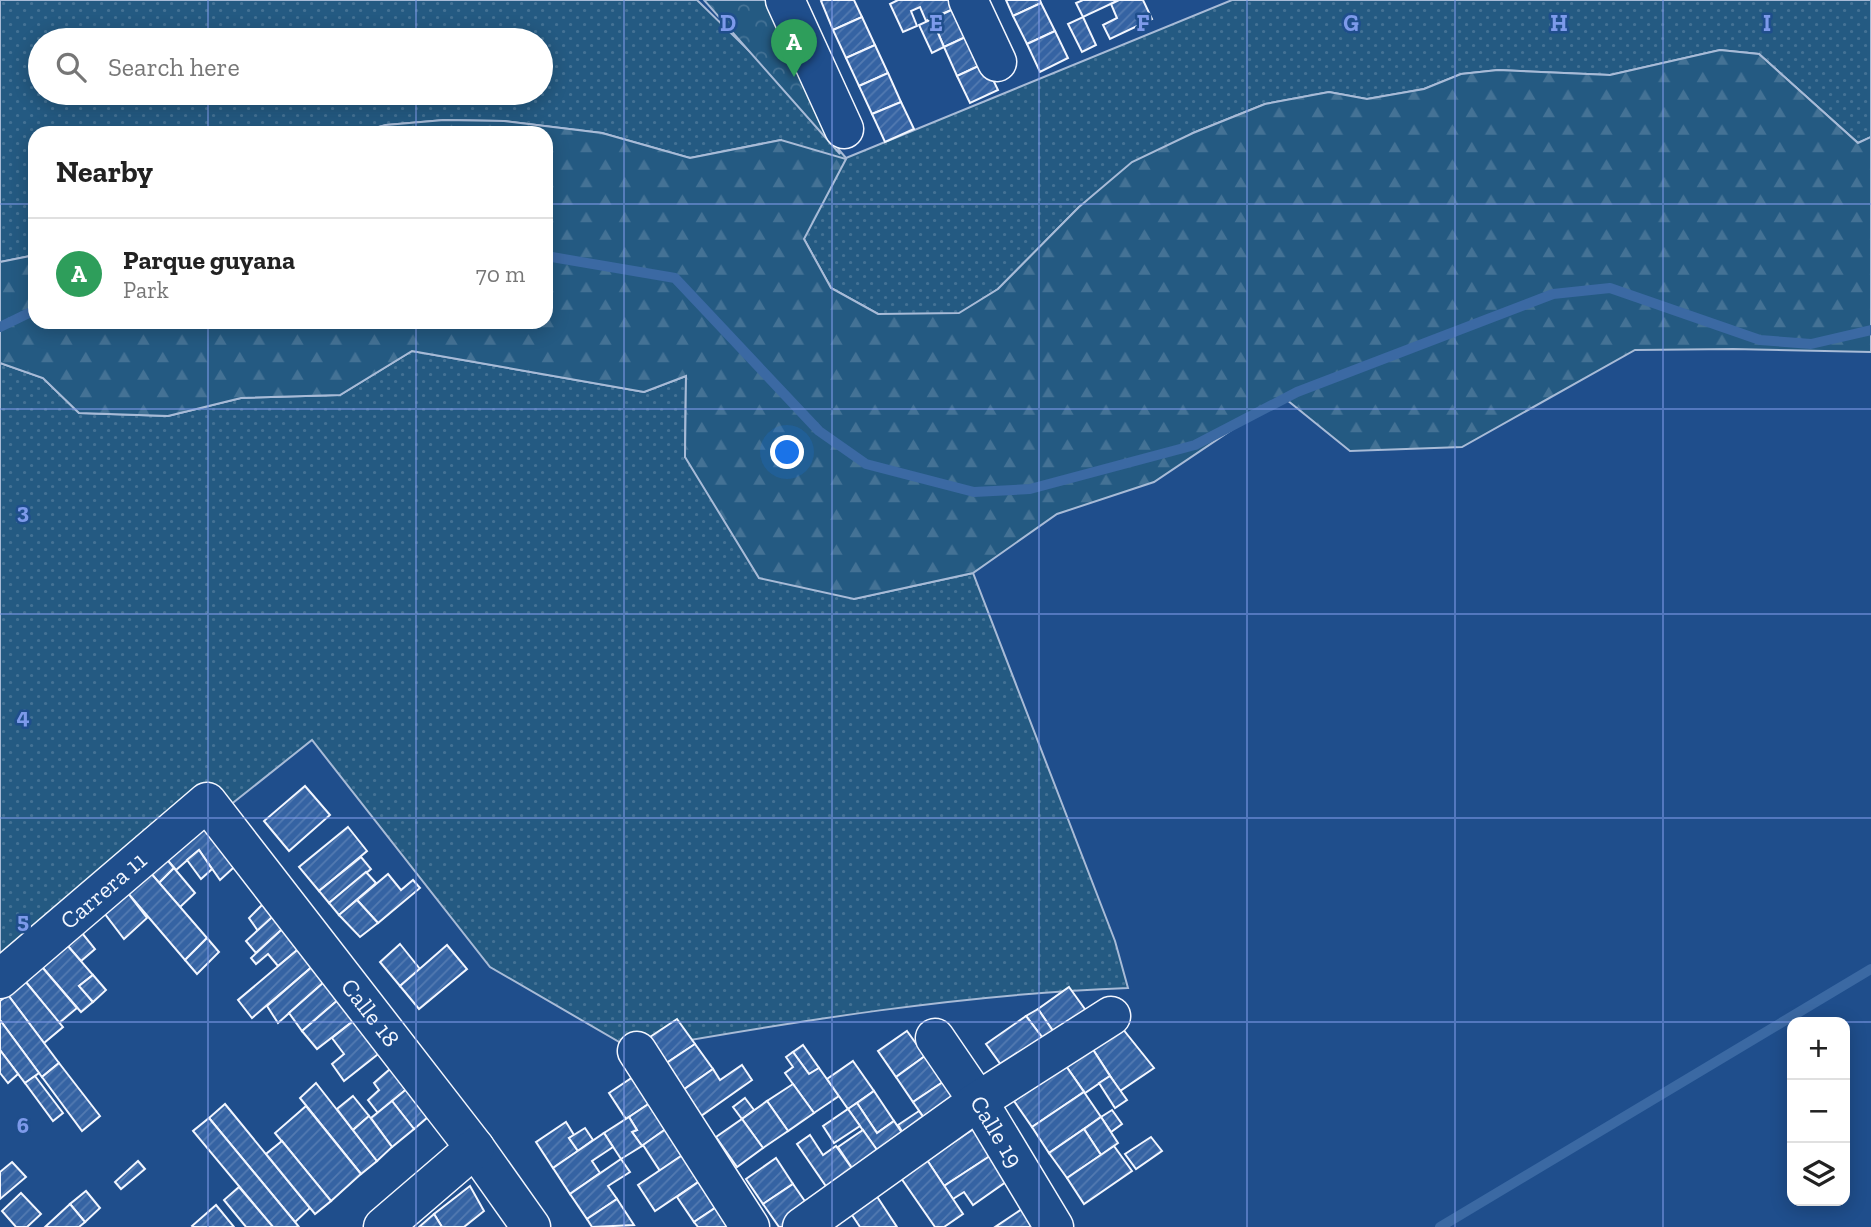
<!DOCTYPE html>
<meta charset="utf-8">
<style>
body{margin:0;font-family:"Zilla Slab",serif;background:#f2f2f2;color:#222}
.controls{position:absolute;right:21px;bottom:21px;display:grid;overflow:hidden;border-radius:14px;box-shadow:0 4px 18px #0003}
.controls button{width:63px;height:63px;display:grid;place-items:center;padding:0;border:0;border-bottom:2px solid #e0e0e0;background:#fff;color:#222;font:35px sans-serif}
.you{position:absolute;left:788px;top:453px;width:24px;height:24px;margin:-18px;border:5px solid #fff;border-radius:50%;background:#1a73e8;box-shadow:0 0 0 10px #1a73e833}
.badge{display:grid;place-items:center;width:46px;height:46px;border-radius:50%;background:#2563eb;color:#fff;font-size:23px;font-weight:700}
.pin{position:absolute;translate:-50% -58px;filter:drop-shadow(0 2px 4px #0008)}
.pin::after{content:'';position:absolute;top:37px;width:24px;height:21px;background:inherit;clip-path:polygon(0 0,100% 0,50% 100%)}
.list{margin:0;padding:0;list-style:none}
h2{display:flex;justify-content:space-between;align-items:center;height:91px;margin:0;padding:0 28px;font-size:30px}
h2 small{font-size:23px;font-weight:400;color:#767676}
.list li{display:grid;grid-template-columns:46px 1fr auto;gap:21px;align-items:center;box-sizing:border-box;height:112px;padding:0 28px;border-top:2px solid #e0e0e0}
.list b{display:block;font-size:26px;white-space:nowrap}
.list p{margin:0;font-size:23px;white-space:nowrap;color:#767676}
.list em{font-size:23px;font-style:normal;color:#767676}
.icon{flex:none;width:38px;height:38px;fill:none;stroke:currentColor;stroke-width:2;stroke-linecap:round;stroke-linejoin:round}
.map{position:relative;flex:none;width:1871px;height:1227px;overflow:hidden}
.search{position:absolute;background:#fff;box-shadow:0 4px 18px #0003;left:28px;top:28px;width:525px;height:77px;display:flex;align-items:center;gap:18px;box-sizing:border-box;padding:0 24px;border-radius:38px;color:#767676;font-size:26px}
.panel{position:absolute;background:#fff;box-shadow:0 4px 18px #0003;left:28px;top:126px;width:525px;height:203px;border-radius:21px}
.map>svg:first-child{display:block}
</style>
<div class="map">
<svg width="1871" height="1227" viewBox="0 0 1871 1227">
<defs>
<pattern id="grass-dots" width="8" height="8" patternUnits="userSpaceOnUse" patternTransform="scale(1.75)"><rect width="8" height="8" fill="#245a82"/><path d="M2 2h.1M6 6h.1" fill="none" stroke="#447295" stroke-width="1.8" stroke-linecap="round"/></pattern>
<pattern id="forest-firs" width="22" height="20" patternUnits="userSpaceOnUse" patternTransform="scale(1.75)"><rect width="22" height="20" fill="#245a82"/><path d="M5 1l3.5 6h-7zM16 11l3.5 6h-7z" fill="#447295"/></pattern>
<pattern id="park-crowns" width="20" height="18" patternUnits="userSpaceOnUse" patternTransform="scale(1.75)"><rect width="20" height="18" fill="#245a82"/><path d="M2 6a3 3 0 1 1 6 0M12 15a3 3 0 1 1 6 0" fill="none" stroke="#447295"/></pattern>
<pattern id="building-hatch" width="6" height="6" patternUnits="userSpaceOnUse" patternTransform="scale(1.75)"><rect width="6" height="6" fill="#3563a3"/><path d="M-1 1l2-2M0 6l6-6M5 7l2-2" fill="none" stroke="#537ab1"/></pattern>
</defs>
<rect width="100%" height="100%" fill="#1f4e8c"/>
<!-- grass -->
<g fill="url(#grass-dots)" stroke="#a8bbd7" stroke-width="2" fill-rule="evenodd">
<path d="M0 0H697L783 84 846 158 1232 0H1871V137L1858 143 1759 54 1720 50 1610 75 1498 70 1461 74 1424 89 1367 99 1329 92 1265 104 1193 133 1079 207 998 289 959 314H878L831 288 804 239 781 140 690 158 602 133 504 121 444 120 386 125 356 133H35V255L0 262ZM40 40H541V93H40Z"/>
<path d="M412 351 644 392 686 376 685 457 854 599 973 573 1115 941 1128 988C962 994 797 1021 633 1050L490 967 312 740 0 988V363L43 378 79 413 168 416 241 398 340 395Z"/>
</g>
<!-- forest -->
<polygon fill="url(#forest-firs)" stroke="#a8bbd7" stroke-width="2" points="1720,50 1759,54 1858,143 1871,137 1871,352 1733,349 1635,350 1462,447 1350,451 1282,396 1154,482 1057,514 973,573 854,599 759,578 685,457 686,376 644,392 412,351 340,395 241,398 168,416 79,413 43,378 0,363 0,262 35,255 35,322 546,322 546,133 356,133 386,125 444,120 504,121 602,133 690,158 781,140 846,159 804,239 831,288 878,314 959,313 998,289 1079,207 1132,162 1193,133 1265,104 1329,92 1367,99 1424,89 1461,74 1498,70 1610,75"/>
<!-- park -->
<polygon fill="url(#park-crowns)" stroke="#a8bbd7" stroke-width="2" points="704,0 792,0 840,154"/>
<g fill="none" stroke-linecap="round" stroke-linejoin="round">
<!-- stream -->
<g stroke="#3b69a3" stroke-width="10">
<polyline points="546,256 675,278 819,431 866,464 974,492 1030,489 1195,445 1297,392 1553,294 1610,288 1760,340 1811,344 1871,330"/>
<polyline points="0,327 35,310"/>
<polyline points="1440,1227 1871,969"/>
</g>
</g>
<!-- building -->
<g fill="url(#building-hatch)" stroke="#f2f6ff" stroke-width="2">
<polygon points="823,0 854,0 862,17 833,30 821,1"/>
<polygon points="898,0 957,0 960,6 926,21 920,7 911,11 917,26 903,32 890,4"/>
<polygon points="1006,0 1040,0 1041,3 1013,16"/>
<polygon points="1083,0 1119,0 1083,17 1076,3"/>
<polygon points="1119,0 1143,0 1152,19 1110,39 1103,25 1117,18 1111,4"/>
<polygon points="1041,3 1055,31 1027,44 1013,16"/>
<polygon points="960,6 972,34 944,47 932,19"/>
<polygon points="862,17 875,45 846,58 833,30"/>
<polygon points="1083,17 1096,45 1082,52 1068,24"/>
<polygon points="932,19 944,47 932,53 919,25"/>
<polygon points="1055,31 1068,58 1040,72 1027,44"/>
<polygon points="972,34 985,63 957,76 944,47"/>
<polygon points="875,45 888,73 859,86 846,58"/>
<polygon points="985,63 998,90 970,103 957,76"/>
<polygon points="888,73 901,102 872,114 859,86"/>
<polygon points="901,102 914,129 885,142 872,114"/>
<polygon points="305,786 330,815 289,851 264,821"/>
<polygon points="212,819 243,859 220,880 199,850 176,870 164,856"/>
<polygon points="348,827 367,851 319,891 299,867"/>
<polygon points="199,850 212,869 201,879 187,860"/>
<polygon points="164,856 174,868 159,883 149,871"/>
<polygon points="361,857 371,869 329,903 319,891"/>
<polygon points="174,868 195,893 180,907 159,883"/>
<polygon points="149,871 207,938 185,960 127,892"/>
<polygon points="366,872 376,883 339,915 329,903"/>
<polygon points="388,874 401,890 413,880 420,888 378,923 357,900"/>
<polygon points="127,892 147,918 124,939 105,914"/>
<polygon points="271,896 281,909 258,931 249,918"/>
<polygon points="357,900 378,923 360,937 339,915"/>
<polygon points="281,909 291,921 256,953 246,941"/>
<polygon points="291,921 308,941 278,966 268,954 256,964 251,958"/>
<polygon points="82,933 95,949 81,961 67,945"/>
<polygon points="207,938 219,952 197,974 185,960"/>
<polygon points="308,941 321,959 252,1018 238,1000"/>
<polygon points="400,944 420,969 400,986 380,962"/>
<polygon points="67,945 93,975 79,986 93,1002 81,1012 42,967"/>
<polygon points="447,945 467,969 419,1009 400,986"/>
<polygon points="321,959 332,975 278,1023 267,1006"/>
<polygon points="42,967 77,1008 59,1023 25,981"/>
<polygon points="93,975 106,990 93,1002 79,986"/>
<polygon points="332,975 346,993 302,1031 289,1013"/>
<polygon points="25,981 63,1027 44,1043 8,995"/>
<polygon points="1069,987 1087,1012 1055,1034 1038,1009"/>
<polygon points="346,993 362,1014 317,1049 302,1031"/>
<polygon points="8,995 59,1063 42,1077 0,1020 0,1001"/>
<polygon points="1038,1009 1055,1034 1045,1041 1026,1016"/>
<polygon points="362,1014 387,1047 344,1081 332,1064 344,1054 332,1038"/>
<polygon points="1026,1016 1045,1041 1004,1069 986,1044"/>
<polygon points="677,1019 695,1044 665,1064 647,1039"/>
<polygon points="0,1020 39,1073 25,1083 0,1050"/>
<polygon points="1122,1028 1154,1068 1120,1091 1092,1048"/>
<polygon points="907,1031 925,1056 896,1077 878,1051"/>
<polygon points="695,1044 713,1069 683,1090 665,1064"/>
<polygon points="803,1045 819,1068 809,1074 793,1052"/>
<polygon points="1092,1048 1110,1076 1085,1093 1066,1066"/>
<polygon points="0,1050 18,1074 8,1083 0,1073"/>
<polygon points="793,1052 809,1074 819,1068 839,1096 814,1113 785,1073 793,1067 786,1057"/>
<polygon points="925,1056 943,1082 913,1102 896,1077"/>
<polygon points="853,1061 874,1091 848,1109 827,1079"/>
<polygon points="398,1062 414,1083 378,1113 368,1100 379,1090 374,1083"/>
<polygon points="59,1063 100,1116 82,1131 42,1077"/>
<polygon points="742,1065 752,1080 701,1116 683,1090 713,1069 720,1080"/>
<polygon points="1066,1066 1084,1092 1032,1127 1014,1101"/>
<polygon points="639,1073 656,1099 626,1119 609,1093"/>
<polygon points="35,1076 63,1113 53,1121 25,1083"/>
<polygon points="1110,1076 1127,1100 1115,1108 1099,1083"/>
<polygon points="943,1082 961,1108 931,1128 913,1102"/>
<polygon points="316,1083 377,1161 361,1174 300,1098"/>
<polygon points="414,1083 435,1111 414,1129 392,1101"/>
<polygon points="793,1084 814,1113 788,1131 767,1101"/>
<polygon points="874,1091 894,1121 877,1133 857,1103"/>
<polygon points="1084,1092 1101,1117 1049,1153 1032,1127"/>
<polygon points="353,1096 369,1116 353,1130 337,1109"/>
<polygon points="745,1098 754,1110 742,1119 733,1107"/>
<polygon points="656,1099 673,1124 642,1146 632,1132 637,1130 629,1117"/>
<polygon points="392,1101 414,1129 392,1147 371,1118"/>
<polygon points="767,1101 788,1131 763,1148 742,1119"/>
<polygon points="857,1103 877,1133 894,1121 909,1143 884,1160 848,1109"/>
<polygon points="225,1104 310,1208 295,1222 209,1118"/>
<polygon points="306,1106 361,1174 331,1201 275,1133"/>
<polygon points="848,1109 860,1126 834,1143 823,1126"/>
<polygon points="1112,1110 1122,1124 1111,1132 1101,1117"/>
<polygon points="919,1111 931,1128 909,1143 898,1125"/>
<polygon points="369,1116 392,1147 377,1161 353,1130"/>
<polygon points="629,1117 637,1130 632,1132 642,1146 621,1159 604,1133"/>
<polygon points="1101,1117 1118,1143 1101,1155 1084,1129"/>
<polygon points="209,1118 295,1222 299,1227 273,1227 193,1131"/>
<polygon points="742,1119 763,1148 737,1167 716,1137"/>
<polygon points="566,1122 574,1135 569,1138 578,1151 553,1168 536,1142"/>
<polygon points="673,1124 690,1150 660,1171 643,1145"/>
<polygon points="978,1126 996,1152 944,1186 927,1160"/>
<polygon points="585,1128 593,1140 578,1151 569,1138"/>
<polygon points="1084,1129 1101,1155 1067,1178 1049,1153"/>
<polygon points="863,1130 884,1160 858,1177 838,1147"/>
<polygon points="604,1133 613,1147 592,1161 600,1173 570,1194 553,1168"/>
<polygon points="810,1135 823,1155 836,1146 858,1177 832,1195 797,1144"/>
<polygon points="1151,1137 1162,1151 1136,1169 1125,1154"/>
<polygon points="282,1141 331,1201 315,1214 266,1154"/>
<polygon points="1114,1146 1132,1171 1084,1204 1067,1178"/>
<polygon points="690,1150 707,1176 655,1211 638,1185"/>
<polygon points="996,1152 1013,1177 973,1205 964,1192 953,1199 944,1186"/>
<polygon points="776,1158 793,1184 763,1204 746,1179"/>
<polygon points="621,1159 630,1172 608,1186 617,1199 587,1219 570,1194"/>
<polygon points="927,1160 963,1214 944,1227 935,1227 901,1178"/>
<polygon points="138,1161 145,1169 121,1189 115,1182"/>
<polygon points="12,1162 26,1177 0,1199 0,1172"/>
<polygon points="707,1176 724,1202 694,1222 677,1197"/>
<polygon points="793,1184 811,1210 785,1227 779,1227 763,1204"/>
<polygon points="470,1186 484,1211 464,1227 442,1227 434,1214"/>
<polygon points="239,1187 273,1227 246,1227 224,1200"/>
<polygon points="86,1191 100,1208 85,1222 70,1204"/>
<polygon points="21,1193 41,1214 27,1227 16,1227 2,1211"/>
<polygon points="876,1195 897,1227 860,1227 850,1212"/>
<polygon points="617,1199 634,1225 592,1227 587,1219"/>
<polygon points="724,1202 741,1227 698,1227 694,1222"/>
<polygon points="1031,1203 1047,1227 995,1227"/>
<polygon points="70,1204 85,1222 79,1227 45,1227"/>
<polygon points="216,1205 234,1227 193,1227 192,1226"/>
<polygon points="434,1214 442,1227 419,1227"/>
</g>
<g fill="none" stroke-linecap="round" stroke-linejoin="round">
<defs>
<g id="minor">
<polyline points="785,0 844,129"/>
<polyline points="968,0 997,62"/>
<path id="s1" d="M0 979 207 802 475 1148 531 1227"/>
<path id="s2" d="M935 1038 978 1101 1054 1227"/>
<polyline points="637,1051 750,1227"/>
<polyline points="383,1227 475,1148"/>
<polyline points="802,1227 978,1101 1111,1016"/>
</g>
</defs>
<!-- minor casing -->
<use href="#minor" stroke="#f2f6ff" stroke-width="41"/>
<!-- minor -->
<use href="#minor" stroke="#1f4e8c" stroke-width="38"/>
</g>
<!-- grid -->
<path fill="none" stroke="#7d9aea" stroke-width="2" stroke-opacity="0.55" d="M208 0V40M416 0V40M624 0V1227M832 0V1227M1039 0V1227M1247 0V1227M1455 0V1227M1663 0V1227M208 93V133M416 93V133M0 204H35M546 204H1871M208 322V1227M416 322V1227M0 409H1871M0 614H1871M0 818H1871M0 1022H1792M1845 1022H1871"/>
<g text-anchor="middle" stroke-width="5" stroke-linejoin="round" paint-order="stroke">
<!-- street labels -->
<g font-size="24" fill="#f2f6ff" stroke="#1f4e8c">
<text dy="8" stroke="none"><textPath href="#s1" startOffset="136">Carrera 11</textPath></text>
<text dy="8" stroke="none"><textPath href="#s1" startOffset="539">Calle 18</textPath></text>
<text dy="8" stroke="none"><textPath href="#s2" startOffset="112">Calle 19</textPath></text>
</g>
</g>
<g font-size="23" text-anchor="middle" font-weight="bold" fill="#7d9aea" stroke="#1f4e8c" stroke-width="5" stroke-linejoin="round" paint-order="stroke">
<text x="728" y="31">D</text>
<text x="936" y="31">E</text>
<text x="1143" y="31">F</text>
<text x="1351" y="31">G</text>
<text x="1559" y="31">H</text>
<text x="1767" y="31">I</text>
<text x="23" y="519">3</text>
<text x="23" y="724">4</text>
<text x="23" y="928">5</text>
<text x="23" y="1133">6</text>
</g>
</svg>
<div class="controls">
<button>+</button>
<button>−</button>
<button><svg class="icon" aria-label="layers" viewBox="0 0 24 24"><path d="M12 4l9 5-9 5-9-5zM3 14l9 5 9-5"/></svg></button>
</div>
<div class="you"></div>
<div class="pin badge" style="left:794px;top:77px;background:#2e9e5b">A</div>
<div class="search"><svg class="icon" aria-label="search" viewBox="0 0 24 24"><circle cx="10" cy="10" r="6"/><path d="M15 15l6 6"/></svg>Search here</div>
<section class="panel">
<h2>Nearby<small></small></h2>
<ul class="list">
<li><span class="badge" style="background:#2e9e5b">A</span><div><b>Parque guyana</b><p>Park</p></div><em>70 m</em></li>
</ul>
</section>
</div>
